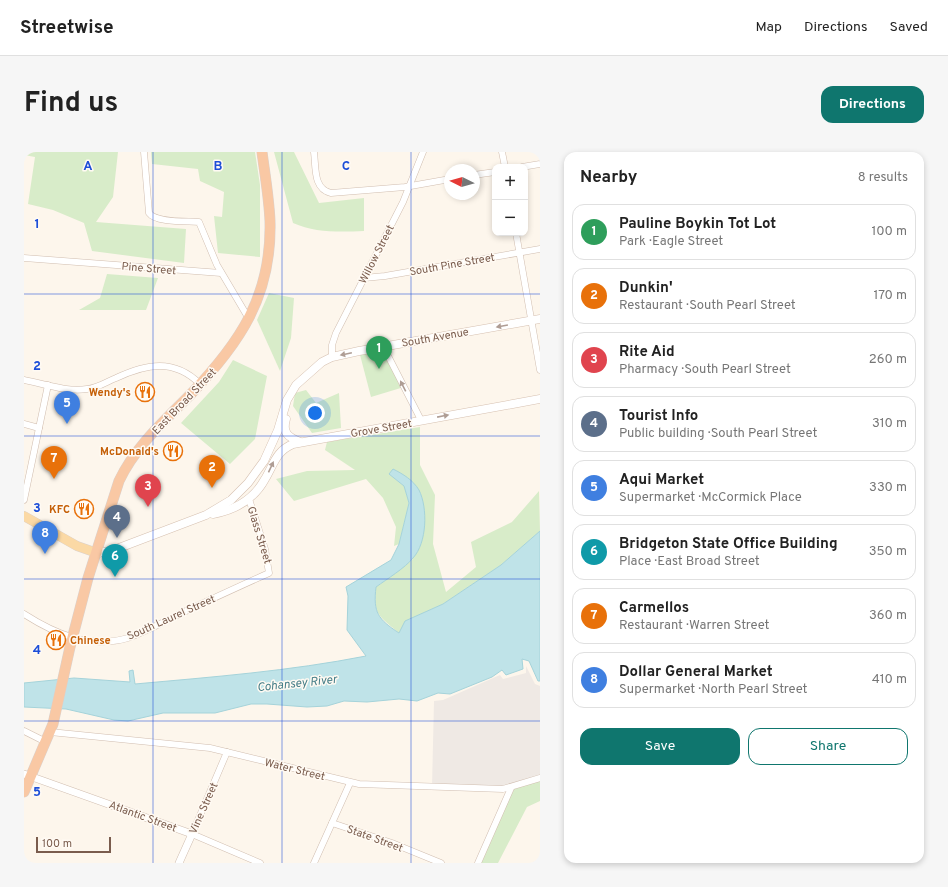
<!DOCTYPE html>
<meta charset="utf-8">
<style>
body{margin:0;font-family:Overpass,sans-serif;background:#f6f6f6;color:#222}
.controls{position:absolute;right:12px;top:12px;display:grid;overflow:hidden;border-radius:8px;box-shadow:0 2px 6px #0003}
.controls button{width:36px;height:36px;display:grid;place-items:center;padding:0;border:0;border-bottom:1px solid #e0e0e0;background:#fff;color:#222;font:20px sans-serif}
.compass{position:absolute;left:420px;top:12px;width:36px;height:36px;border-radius:50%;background:#fff;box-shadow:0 2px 6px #0003;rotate:275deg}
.scale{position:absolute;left:12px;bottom:10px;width:75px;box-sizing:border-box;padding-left:4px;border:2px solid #7a5c4d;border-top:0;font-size:11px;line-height:14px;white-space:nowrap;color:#7a5c4d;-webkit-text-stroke:3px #fffaf3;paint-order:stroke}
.you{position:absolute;left:291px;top:261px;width:14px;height:14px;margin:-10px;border:3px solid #fff;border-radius:50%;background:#1a73e8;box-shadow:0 0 0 6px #1a73e833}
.badge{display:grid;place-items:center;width:26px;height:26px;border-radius:50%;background:#0f766e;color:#fff;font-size:13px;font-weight:700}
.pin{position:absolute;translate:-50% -33px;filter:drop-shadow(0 1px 2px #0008)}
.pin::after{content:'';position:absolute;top:21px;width:14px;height:12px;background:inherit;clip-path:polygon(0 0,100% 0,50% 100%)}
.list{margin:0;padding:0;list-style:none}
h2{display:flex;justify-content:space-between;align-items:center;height:52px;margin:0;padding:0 16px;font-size:17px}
h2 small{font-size:13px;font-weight:400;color:#767676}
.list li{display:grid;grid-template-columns:26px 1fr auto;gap:12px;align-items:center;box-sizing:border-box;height:56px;margin:0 8px 8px;padding:0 8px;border:1px solid #e0e0e0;border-radius:12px}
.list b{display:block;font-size:15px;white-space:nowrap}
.list p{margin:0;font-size:13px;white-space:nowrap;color:#767676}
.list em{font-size:13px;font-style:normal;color:#767676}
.actions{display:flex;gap:8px;padding:12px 16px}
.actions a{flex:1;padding:9px 0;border:1px solid #0f766e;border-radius:12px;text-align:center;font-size:14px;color:#0f766e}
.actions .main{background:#0f766e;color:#fff}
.map{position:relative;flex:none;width:516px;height:711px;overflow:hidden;border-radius:12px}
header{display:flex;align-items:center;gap:24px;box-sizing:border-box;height:56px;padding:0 20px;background:#fff;border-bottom:1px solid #e0e0e0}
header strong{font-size:19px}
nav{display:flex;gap:22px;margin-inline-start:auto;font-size:14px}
.intro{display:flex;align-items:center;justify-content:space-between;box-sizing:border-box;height:96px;padding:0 24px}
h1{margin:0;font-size:28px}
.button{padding:10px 18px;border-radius:12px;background:#0f766e;color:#fff;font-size:14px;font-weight:700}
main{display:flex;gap:24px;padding:0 24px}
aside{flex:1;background:#fff;border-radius:12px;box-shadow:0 2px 6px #0003}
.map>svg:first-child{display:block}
</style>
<header>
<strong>Streetwise</strong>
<nav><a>Map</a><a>Directions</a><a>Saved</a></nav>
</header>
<div class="intro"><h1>Find us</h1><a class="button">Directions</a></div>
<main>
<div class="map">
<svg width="516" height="711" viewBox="0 0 516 711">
<rect width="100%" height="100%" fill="#fdf6ec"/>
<!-- industrial -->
<polygon fill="#efe9e4" points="502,514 511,532 516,534 516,626 487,636 408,635 410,549 419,548 476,523 479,527 502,521"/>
<!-- green -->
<g fill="#d8ecc9">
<polygon points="0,0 94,0 89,45 72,70 162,77 160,111 68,99 60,71 29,58 4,52 11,5 0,3"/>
<polygon points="127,0 231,0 236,33 236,105 194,101 190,64 198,65 200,40 176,29 174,17 128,12"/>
<path d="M250 0H270L295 51 340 46V79C316 80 291 81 269 71Z"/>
<polygon points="83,122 134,126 122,158 55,158 76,146"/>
<polygon points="245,141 270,146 267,186 256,219 233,168"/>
<polygon points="359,194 380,235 347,245 335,199"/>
<polygon points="209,208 243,224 231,287 206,312 157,271 195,230"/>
<polygon points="282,238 292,251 315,241 317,276 288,281 269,254 271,241"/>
<path d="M396 275V313L411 343 409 392 422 440 452 415 447 390 488 370 515 339 516 379 477 413 419 452 382 469 375 481C355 464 349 463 352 435L389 407 395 338 365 322 380 334 385 351 375 392 370 394 372 375 359 346 342 327 270 349 252 327 283 319 331 318 301 298 303 290Z"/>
<polygon points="516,628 516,649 503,655 474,711 453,711 488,635"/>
</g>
<!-- water -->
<path fill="#bfe3e8" stroke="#a5d3da" d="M369 317C379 322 389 328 395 338 404 356 403 391 389 406 381 416 363 427 352 435 349 461 354 467 375 481L381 469 419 452 477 413 516 379V529H514L505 509 498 507 499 517 482 523 478 518 468 525 426 542 414 541 393 549 375 547 343 550 320 549 303 554 283 555 243 552H227L191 561H139L104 569 90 568 42 557 0 555V531L50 526 106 530 105 519 109 518 111 532C188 525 266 519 342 504L323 478 324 444 322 435 367 408 375 392 385 351 380 334 365 322Z"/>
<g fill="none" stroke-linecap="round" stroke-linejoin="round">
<defs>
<g id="minor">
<path d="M120 0 125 61C132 71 163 69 175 70L193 113 225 167"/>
<path d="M290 0C292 15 289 37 307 41L381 35 426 27"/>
<polyline points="478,0 481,15"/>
<polyline points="498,15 516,12"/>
<polyline points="450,23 471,20"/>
<polyline points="492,81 516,218"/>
<polyline points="0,106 197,121"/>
<polyline points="340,126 361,124 516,97"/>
<polyline points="359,194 397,268"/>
<polyline points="308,205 308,193 312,181 379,50 399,0"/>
<path d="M0 228C21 232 42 240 63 237 74 236 82 230 92 226 122 212 150 206 176 232"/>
<polyline points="0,272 15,276"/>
<polyline points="0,348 24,233"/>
<path d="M0 462C31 482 66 497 104 486 124 479 143 468 162 459 190 446 218 433 245 421L241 397 225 347"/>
<polyline points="0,579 22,590"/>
<polyline points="26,580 186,596 335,632 479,637 516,626"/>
<polyline points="203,600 168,682 236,711"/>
<polyline points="308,671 368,691 417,711"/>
<polyline points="290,711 326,631"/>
<polyline points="454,711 487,636"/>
</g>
<polyline id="tertiary" points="0,622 168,682 155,711"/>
<g id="secondary">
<path d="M262 267C258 281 264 285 276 290"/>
<path d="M189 362C211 358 230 347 241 327 250 312 252 299 269 292L516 247"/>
<polyline points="73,401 87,399 182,363 207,348 224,331 240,309 254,278 263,248 272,233 298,210 308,205 335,199 516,167"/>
</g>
<polyline id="primary" points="0,364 53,394 73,401"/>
<path id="trunk" d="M0 640 29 572 46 495 64 426 95 329C111 295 140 269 166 243 216 191 248 144 246 69 245 46 241 23 238 0"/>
</defs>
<!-- minor casing -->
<use href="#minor" stroke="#d1beb0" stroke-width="7"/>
<!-- tertiary casing -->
<use href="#tertiary" stroke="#d1beb0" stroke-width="8"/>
<!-- secondary casing -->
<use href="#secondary" stroke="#d6c0b0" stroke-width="9"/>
<!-- primary casing -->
<use href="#primary" stroke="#dad1cd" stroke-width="10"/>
<!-- trunk casing -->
<use href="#trunk" stroke="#dad1cd" stroke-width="11"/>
<!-- minor -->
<use href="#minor" stroke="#fff" stroke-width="6"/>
<!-- tertiary -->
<use href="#tertiary" stroke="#fff" stroke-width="7"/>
<!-- secondary -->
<use href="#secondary" stroke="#fff" stroke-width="8"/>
<!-- primary -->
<use href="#primary" stroke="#fbd9a5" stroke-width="9"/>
<!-- trunk -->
<use href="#trunk" stroke="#f9c8a4" stroke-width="10"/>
</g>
<!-- one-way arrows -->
<defs><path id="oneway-solid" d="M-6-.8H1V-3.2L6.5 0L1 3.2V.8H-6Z"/></defs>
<g fill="#af9d94">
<use href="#oneway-solid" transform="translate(478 174) rotate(170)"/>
<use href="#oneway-solid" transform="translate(322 202) rotate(168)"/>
<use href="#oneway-solid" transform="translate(379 234) rotate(-117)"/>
<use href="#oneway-solid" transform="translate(419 264) rotate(-11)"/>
<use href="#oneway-solid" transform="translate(247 315) rotate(-65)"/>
</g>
<!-- grid -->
<path fill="none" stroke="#1d4ed8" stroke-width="1" stroke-opacity="0.55" d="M129 0V711M258 0V711M387 0V711M0 142H516M0 284H516M0 427H516M0 569H516"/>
<!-- icons -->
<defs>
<symbol id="restaurant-ring" viewBox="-11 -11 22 22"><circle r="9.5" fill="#fffaf3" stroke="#e8710a" stroke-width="1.5"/><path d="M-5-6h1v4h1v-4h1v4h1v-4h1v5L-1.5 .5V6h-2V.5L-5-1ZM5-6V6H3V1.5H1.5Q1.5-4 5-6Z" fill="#e8710a"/></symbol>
</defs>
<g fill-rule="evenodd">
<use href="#restaurant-ring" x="110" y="229" width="22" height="22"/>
<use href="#restaurant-ring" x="138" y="288" width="22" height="22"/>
<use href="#restaurant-ring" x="49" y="346" width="22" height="22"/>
<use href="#restaurant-ring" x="21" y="477" width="22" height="22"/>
</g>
<g text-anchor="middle" stroke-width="3" stroke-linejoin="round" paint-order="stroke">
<!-- street labels -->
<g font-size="11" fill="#7a5c4d" stroke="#fffaf3">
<text transform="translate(352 102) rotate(-63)" y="4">Willow Street</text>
<text transform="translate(428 112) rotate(-10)" y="4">South Pine Street</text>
<text transform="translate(125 116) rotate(5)" y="4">Pine Street</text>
<text transform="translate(411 185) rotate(-10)" y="4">South Avenue</text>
<text transform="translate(160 249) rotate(-46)" y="4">East Broad Street</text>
<text transform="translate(357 276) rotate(-10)" y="4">Grove Street</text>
<text transform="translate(236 383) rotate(73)" y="4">Glass Street</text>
<text transform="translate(147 465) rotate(-24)" y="4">South Laurel Street</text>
<text transform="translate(271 617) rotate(14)" y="4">Water Street</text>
<text transform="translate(179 656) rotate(-66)" y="4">Vine Street</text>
<text transform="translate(119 664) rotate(20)" y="4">Atlantic Street</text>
<text transform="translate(351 686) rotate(20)" y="4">State Street</text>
</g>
<!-- food labels -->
<g font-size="11" font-weight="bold" fill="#c56008" stroke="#fffaf3" text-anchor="end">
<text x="107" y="244">Wendy's</text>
<text x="135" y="303">McDonald's</text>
<text x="46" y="361">KFC</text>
<text x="46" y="492" text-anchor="start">Chinese</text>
</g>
<!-- water labels -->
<g font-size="12" font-style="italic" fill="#437c86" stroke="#fffaf3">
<text transform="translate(273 531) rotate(-6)" y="4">Cohansey River</text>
</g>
</g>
<g font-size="13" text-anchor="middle" font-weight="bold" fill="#1d4ed8" stroke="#fffaf3" stroke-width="3" stroke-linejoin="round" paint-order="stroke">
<text x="64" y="18">A</text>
<text x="194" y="18">B</text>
<text x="322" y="18">C</text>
<text x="13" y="76">1</text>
<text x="13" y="218">2</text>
<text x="13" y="360">3</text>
<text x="13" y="502">4</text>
<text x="13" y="644">5</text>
</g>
</svg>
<div class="controls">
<button>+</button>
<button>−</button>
</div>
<svg class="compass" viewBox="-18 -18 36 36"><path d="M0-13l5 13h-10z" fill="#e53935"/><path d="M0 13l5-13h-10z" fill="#767676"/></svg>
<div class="scale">100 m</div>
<div class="you"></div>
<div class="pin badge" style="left:355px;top:217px;background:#2e9e5b">1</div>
<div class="pin badge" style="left:188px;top:336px;background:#e8710a">2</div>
<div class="pin badge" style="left:124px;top:355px;background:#e0444e">3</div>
<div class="pin badge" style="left:93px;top:386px;background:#5c6f8a">4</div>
<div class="pin badge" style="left:43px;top:272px;background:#3f7fe0">5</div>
<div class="pin badge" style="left:91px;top:425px;background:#0f9aa8">6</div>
<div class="pin badge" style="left:30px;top:327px;background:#e8710a">7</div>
<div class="pin badge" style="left:21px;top:402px;background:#3f7fe0">8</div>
</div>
<aside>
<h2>Nearby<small>8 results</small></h2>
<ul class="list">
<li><span class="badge" style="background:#2e9e5b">1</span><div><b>Pauline Boykin Tot Lot</b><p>Park · Eagle Street</p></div><em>100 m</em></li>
<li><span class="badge" style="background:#e8710a">2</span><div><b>Dunkin'</b><p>Restaurant · South Pearl Street</p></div><em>170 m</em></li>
<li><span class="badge" style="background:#e0444e">3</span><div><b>Rite Aid</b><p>Pharmacy · South Pearl Street</p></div><em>260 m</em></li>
<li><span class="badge" style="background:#5c6f8a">4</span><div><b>Tourist Info</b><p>Public building · South Pearl Street</p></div><em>310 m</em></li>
<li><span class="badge" style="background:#3f7fe0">5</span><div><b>Aqui Market</b><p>Supermarket · McCormick Place</p></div><em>330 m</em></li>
<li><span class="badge" style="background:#0f9aa8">6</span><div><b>Bridgeton State Office Building</b><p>Place · East Broad Street</p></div><em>350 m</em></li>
<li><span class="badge" style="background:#e8710a">7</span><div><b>Carmellos</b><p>Restaurant · Warren Street</p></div><em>360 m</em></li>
<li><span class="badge" style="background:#3f7fe0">8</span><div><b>Dollar General Market</b><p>Supermarket · North Pearl Street</p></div><em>410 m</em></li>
</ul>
<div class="actions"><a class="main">Save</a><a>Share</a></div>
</aside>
</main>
